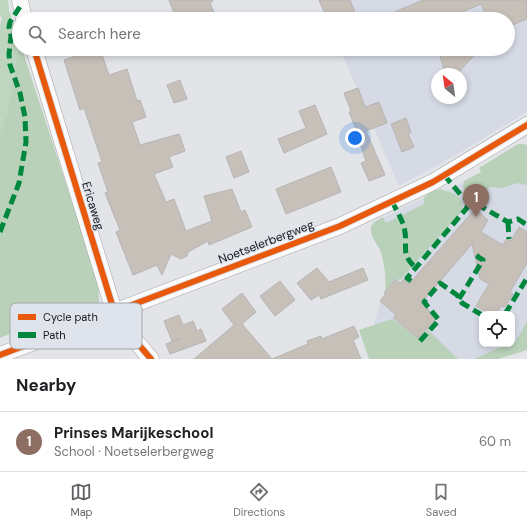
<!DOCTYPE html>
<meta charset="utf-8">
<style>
body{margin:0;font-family:"DM Sans",sans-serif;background:#f2f2f2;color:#202124}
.controls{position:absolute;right:12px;bottom:12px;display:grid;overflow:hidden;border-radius:8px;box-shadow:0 2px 6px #0003}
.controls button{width:36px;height:36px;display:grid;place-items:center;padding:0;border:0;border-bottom:1px solid #e0e0e0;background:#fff;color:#202124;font:20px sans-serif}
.compass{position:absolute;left:431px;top:68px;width:36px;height:36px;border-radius:50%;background:#fff;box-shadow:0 2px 6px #0003;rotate:331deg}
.you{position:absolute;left:355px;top:138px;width:14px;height:14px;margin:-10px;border:3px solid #fff;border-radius:50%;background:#1a73e8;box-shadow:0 0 0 6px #1a73e833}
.badge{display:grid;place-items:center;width:26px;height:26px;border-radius:50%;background:#5d5f63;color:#fff;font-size:13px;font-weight:700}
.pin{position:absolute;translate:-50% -33px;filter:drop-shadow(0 1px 2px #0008)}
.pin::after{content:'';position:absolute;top:21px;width:14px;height:12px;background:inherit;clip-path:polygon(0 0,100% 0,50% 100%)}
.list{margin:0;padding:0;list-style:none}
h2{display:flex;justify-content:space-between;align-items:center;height:52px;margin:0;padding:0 16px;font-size:17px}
h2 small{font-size:13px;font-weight:400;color:#757577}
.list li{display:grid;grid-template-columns:26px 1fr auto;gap:12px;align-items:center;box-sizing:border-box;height:60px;padding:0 16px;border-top:1px solid #e0e0e0}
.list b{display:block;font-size:15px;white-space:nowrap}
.list p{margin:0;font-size:13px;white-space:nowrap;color:#757577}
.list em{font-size:13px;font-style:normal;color:#757577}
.icon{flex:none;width:22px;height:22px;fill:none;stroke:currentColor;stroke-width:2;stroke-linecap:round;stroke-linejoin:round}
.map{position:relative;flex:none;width:527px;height:359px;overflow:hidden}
.search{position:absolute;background:#fff;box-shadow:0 2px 6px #0003;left:12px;right:12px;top:12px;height:44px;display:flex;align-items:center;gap:10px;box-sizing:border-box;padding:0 14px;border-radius:22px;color:#757577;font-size:15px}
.sheet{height:112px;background:#fff}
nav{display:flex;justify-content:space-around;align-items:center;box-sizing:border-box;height:56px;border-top:1px solid #e0e0e0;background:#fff;font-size:11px;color:#757577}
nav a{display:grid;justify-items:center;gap:2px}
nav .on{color:#5d5f63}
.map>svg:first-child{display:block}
</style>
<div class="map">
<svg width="527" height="359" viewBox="0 0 527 359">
<rect width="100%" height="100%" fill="#e2e4e8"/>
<!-- built -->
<g fill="#d5dae5" fill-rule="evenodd">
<path d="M319 0H527V112L444 162 399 186 340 49H508V19H327ZM437 74H461V98H437Z"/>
<path d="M527 154V345L479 359H372L369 349 380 301 395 274 378 220 421 199 424 204 466 180ZM482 314H512V344H482Z"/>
</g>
<!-- green -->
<polygon fill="#bed6bf" points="0,0 8,0 9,10 16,30 18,47 0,162 0,25 2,18 0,16"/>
<!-- forest -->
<g fill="#b9d1b9">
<polygon points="16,30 19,41 19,49 22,49 98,282 99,304 35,324 0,338 0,134 7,116 18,47"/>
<path d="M518 144H523L527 145V185L517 183 503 188 490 187 482 195 473 194 469 196C464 192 462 188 464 181L481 172 479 168Z"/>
<path d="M441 189C455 194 462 194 463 210L400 280 396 278 385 291C386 277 385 264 380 250 377 244 369 234 371 227 372 222 378 220 383 217L386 223 424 204 423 199C428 193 434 190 441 189Z"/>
<polygon points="392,319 418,338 427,329 458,359 369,359 359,330"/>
<polygon points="527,321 527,350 498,359 474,359 508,344 512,344 512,342 516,341"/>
</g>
<!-- building -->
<g fill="#c7c0b9" stroke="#b5b5b6">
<polygon points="169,0 213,0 213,1 210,3 215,15 204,19 186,19 183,12 175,16"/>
<polygon points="319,0 350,0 358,19 327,19"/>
<polygon points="423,0 527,0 527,19 508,27 508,19 487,19 481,4 446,19 378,19"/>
<polygon points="97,49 98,53 101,52 109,75 127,69 137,101 140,100 146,117 132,122 140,145 179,134 180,136 185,151 169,157 173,167 154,174 166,202 174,199 186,231 212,221 204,196 232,189 241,212 245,210 252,227 209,245 208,241 188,252 187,256 181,259 171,254 162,275 157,265 133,275 116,232 120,230 105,193 108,192 98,163 102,162 84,108 80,110 64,60"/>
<polygon points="448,49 480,49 457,74 445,72 440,57"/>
<polygon points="180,80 187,99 174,103 167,85"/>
<polygon points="358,88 365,107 379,102 387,123 358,134 349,112 351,111 344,93"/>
<polygon points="315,105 327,134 284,153 278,139 306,128 299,111"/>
<polygon points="406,118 411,132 408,134 414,147 402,152 391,124"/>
<polygon points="366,131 385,175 369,181 361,163 366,161 357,135"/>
<polygon points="241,151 249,172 234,178 226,157"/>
<polygon points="331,167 341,192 286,214 276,189"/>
<polygon points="475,209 488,220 481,232 503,245 507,238 511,241 519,227 527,232 527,263 510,292 513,294 505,307 501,306 496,314 489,314 476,306 489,284 480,279 472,244 422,302 436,319 418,338 393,318 396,315 380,301 386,294 384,293 396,279 400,283 404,279 409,284"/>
<polygon points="317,268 329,282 363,268 368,280 321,299 319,295 311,300 297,283"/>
<polygon points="280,281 295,300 275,316 260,296"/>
<polygon points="242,293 256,312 242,324 272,359 194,359 234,325 222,309"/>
<polygon points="179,315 183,325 193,321 197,331 201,329 206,341 170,354 166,344 181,338 172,341 164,321"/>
<polygon points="354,326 359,337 353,340 361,359 272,359 308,344 307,341 321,336 322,339"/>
</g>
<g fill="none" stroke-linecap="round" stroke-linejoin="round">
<defs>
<g id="minor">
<polyline points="20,0 24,19"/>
<polyline points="34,49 114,311 133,338 151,359"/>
<polyline points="0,355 340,226 433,182 527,125"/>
</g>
</defs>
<!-- minor casing -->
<use href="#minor" stroke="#a2a4a7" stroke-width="17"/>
<!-- minor -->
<use href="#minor" stroke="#fbfbfc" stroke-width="16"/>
<!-- quiet -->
<g stroke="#00873e" stroke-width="5" stroke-dasharray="10 5" stroke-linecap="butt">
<polyline points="444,175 461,195 470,202 477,204 508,222 518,219 527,225"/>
<path d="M392 201C396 210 402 219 404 227 409 247 399 253 416 268"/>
<polyline points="508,222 509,239"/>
<polyline points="0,232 19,183 26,142 25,117 20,93 10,65 9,54 11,36 9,27 10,22 21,5"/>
<polyline points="411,281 407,278 466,209 470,202"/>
<polyline points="459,299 483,260 478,257 480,255"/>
<polyline points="505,314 527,278"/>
<polyline points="420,341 439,320 424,302 440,283 457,295 462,303 482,315"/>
</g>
<defs>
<g id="cycleway">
<polyline points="34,49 114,311 133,338 151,359"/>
<polyline points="0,355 340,226 433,182 527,125"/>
</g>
</defs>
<!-- cycleway casing -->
<use href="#cycleway" stroke="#dee3ec" stroke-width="8"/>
<!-- cycleway -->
<use href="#cycleway" stroke="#e8590c" stroke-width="6"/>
</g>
<g text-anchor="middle" stroke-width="3" stroke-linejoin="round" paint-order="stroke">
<!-- street labels -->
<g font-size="12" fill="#16181b" stroke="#dee3ec">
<text transform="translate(93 206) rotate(73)" y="4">Ericaweg</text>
<text transform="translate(266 242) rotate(-21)" y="4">Noetselerbergweg</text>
</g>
</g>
<!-- legend -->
<rect x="10" y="303" width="132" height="46" rx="6" fill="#dee3ec" stroke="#a2a6ad" stroke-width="1"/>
<rect x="18" y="314" width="18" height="6" fill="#e8590c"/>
<rect x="18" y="332" width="18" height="6" fill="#00873e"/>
<g font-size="11" fill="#16181b">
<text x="43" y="321">Cycle path</text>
<text x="43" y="339">Path</text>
</g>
</svg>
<div class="controls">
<button><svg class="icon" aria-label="locate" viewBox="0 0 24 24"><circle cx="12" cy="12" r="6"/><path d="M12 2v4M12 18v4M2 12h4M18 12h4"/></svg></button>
</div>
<svg class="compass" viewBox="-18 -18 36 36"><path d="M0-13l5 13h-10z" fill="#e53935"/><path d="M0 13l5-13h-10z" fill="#757577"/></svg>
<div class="you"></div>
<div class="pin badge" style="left:476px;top:217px;background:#8d6e63">1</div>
<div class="search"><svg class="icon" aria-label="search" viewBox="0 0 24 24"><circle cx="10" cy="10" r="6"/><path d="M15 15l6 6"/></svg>Search here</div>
</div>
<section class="sheet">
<h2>Nearby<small></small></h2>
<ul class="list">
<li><span class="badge" style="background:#8d6e63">1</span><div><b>Prinses Marijkeschool</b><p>School · Noetselerbergweg</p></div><em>60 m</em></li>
</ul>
</section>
<nav>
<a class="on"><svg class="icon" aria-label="map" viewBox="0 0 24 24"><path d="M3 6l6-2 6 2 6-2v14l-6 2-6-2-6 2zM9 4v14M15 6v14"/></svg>Map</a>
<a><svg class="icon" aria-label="directions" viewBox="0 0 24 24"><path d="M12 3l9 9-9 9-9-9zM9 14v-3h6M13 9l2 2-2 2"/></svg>Directions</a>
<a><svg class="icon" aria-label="saved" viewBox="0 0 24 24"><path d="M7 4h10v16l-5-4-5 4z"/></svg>Saved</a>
</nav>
